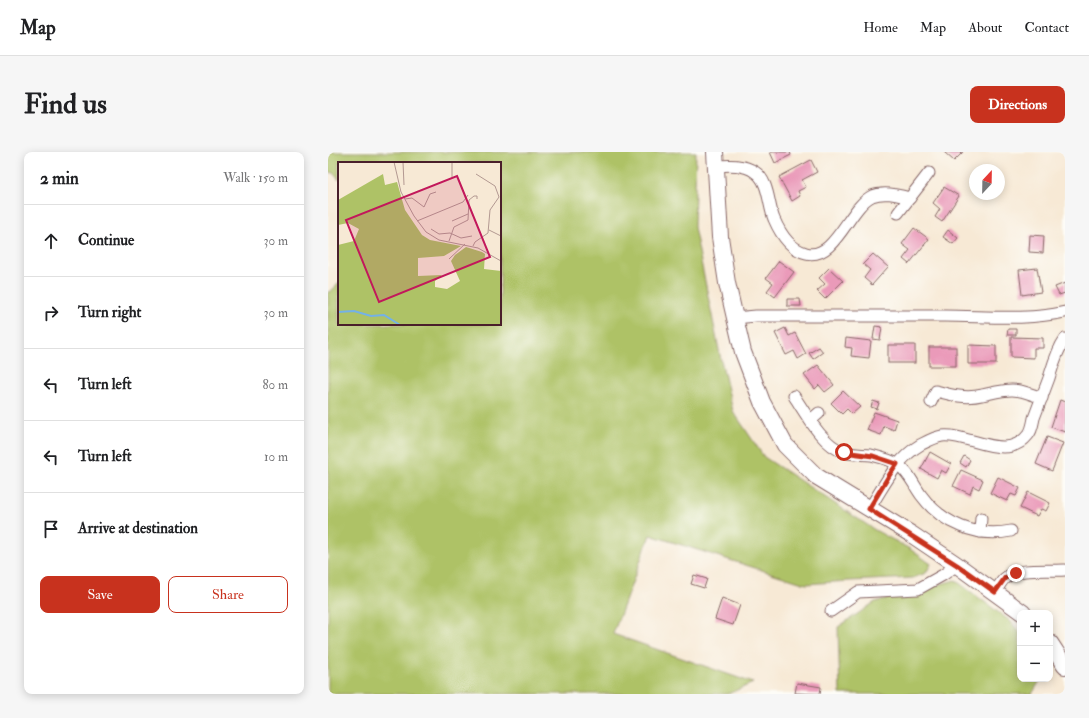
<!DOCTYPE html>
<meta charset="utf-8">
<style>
body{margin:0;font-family:"IM FELL Double Pica",serif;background:#f6f6f6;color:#202124}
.controls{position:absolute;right:12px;bottom:12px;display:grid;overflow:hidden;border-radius:8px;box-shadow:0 2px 10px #0003}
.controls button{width:36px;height:36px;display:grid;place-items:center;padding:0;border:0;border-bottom:1px solid #e0e0e0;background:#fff;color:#202124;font:20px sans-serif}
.compass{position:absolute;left:641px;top:12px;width:36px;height:36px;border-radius:50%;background:#fff;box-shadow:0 2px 10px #0003;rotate:22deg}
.stop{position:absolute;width:12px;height:12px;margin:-9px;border:3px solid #c8321e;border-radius:50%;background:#fff}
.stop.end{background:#c8321e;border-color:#fff;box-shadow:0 1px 4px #0008}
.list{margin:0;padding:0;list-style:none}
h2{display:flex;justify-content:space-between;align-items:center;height:52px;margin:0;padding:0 16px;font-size:17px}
h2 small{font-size:13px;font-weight:400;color:#757577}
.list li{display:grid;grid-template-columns:26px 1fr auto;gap:12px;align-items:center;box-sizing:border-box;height:72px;padding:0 16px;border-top:1px solid #e0e0e0}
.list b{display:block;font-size:15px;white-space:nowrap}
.list em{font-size:13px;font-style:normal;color:#757577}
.actions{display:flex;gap:8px;padding:12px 16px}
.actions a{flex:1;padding:9px 0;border:1px solid #c8321e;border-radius:8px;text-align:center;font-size:14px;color:#c8321e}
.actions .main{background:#c8321e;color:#fff}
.icon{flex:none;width:22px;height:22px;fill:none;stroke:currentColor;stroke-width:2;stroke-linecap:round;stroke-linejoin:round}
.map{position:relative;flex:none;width:737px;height:542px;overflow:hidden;border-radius:8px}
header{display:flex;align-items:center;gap:24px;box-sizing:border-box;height:56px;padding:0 20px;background:#fff;border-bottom:1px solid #e0e0e0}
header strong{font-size:19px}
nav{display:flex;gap:22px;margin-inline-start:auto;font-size:14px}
.intro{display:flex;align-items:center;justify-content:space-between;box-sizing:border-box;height:96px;padding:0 24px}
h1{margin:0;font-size:28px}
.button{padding:10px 18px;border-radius:8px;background:#c8321e;color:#fff;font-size:14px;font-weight:700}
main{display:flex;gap:24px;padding:0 24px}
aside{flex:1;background:#fff;border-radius:8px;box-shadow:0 2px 10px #0003}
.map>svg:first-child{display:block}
</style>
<header>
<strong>Map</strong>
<nav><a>Home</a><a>Map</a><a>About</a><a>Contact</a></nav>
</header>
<div class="intro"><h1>Find us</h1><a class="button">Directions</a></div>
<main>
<aside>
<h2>2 min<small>Walk · 150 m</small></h2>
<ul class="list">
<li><svg class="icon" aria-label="ahead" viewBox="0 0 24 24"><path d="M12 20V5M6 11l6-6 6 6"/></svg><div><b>Continue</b></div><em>30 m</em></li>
<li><svg class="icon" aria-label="right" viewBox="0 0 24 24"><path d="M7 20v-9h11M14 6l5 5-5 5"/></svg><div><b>Turn right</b></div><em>30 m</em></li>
<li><svg class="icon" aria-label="left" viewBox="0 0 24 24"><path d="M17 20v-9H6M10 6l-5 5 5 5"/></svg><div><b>Turn left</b></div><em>80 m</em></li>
<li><svg class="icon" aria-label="left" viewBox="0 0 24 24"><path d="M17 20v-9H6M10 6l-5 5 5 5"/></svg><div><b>Turn left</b></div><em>10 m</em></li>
<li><svg class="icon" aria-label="arrive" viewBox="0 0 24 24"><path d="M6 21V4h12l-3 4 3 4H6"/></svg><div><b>Arrive at destination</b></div></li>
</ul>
<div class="actions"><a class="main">Save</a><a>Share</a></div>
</aside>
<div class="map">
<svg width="737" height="542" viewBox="0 0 737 542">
<rect width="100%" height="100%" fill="#fdfcf7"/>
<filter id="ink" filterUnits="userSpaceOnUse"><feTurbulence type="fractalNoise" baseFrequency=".025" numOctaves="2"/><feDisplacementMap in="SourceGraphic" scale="8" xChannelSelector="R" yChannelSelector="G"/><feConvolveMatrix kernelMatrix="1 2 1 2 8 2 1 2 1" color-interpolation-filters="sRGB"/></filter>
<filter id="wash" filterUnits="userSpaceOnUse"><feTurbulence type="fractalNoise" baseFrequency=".012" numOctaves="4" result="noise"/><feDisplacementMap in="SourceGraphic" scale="16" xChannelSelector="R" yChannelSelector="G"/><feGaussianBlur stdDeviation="0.9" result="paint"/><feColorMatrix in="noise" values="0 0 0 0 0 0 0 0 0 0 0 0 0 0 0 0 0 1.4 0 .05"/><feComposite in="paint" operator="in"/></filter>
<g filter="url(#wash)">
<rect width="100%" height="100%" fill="#f7e9d5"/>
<!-- green -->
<g fill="#aec266" stroke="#7c7048">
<polygon points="0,0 368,0 366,75 393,208 405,259 436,305 547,378 582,397 603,412 598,421 585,426 521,429 478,432 322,383 285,482 425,531 400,542 0,542 0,140 2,140 11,131 11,172 172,172 172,11 11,11 11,28 5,21 0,20"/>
<polygon points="627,428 682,469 692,481 692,527 713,527 704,542 512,542 510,475 547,450"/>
</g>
<g id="blocks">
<!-- building -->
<g fill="#ea9ab9">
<polygon points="442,0 462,0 463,3 447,11"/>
<polygon points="616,0 635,0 626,9"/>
<polygon points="483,8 489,20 474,28 478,35 470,39 472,44 464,49 451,25"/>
<polygon points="616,35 631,44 614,70 607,65 612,57 605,51"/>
<polygon points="586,76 601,87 581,112 575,107 582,98 574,92"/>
<polygon points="620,78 630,86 625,92 615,85"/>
<polygon points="702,83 716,84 715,101 701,100"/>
<polygon points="545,102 560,115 544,133 536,126 542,118 535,112"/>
<polygon points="451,109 466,120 447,145 439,139 445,131 438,126"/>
<polygon points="501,116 515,129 497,147 489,139 497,132 491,126"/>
<polygon points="709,116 713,140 694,143 691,118"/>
<polygon points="737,131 737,141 731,143 727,135"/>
<polygon points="459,147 472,147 473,154 459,154"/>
<polygon points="547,174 554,175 552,188 545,187"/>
<polygon points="457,176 461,184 467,181 478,202 470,207 466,199 458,203 447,181"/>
<polygon points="680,177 688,177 688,183 679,183"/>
<polygon points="683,185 715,186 715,196 706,196 706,206 683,205"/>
<polygon points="518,186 543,189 541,206 523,204 524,196 517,195"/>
<rect x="560" y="193" width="27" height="18"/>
<polygon points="640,193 668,194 668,212 640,212"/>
<polygon points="491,195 495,200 485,207 481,201"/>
<rect x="601" y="195" width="27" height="19"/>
<polygon points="490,213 506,233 497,240 491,233 487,237 476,223"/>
<polygon points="515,239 532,255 524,262 519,257 514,262 503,251"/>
<polygon points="732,248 737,250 737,280 723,275"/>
<polygon points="545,249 551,251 549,257 543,255"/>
<polygon points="546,260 569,268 566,278 556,274 553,283 539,278"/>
<polygon points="719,285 735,291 724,319 708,312"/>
<polygon points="602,300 623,312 618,321 613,318 609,326 593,317"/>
<polygon points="636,304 642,308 638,315 632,311"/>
<polygon points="633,318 655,328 651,337 645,334 642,342 625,334"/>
<polygon points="670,325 692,336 688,344 683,342 679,349 662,341"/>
<polygon points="700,340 722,351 718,359 713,357 709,364 692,356"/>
<polygon points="366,423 379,427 376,436 363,432"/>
<polygon points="394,446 412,453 405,473 387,467"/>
<polygon points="469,531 493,535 492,542 467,541"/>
</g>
</g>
</g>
<g filter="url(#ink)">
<use href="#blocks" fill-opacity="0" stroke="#876666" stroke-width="1"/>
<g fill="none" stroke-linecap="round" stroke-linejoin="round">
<defs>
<g id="street">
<path d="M388 14C401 13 416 12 427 20 441 29 440 52 446 67 452 81 462 97 478 101 507 109 521 55 544 44 556 39 570 43 582 46"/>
<polyline points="570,61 601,21"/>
<path d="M407 166 428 164C491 164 554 164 616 164 657 164 697 169 737 160"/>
<path d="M466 244C478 262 495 294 516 300 525 303 535 302 543 303 551 305 563 308 569 312 581 320 585 332 593 343 614 372 649 386 683 379"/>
<path d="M603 250 608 239C623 243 638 247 654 243 664 241 674 238 684 238 695 238 705 243 714 246"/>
<polyline points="483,268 491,261"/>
<path d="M541 357C557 333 567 308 592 293 598 290 607 285 614 284 641 281 678 311 700 283 704 279 705 271 706 266 711 253 716 239 721 226 725 213 729 198 737 187"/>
<polyline points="652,380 653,366"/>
<path d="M667 441C670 436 672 431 676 427 689 415 720 419 737 418"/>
<polyline points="503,459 530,440 590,437 615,423 629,413"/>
</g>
<g id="secondary">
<polyline points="387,0 392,85 399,131 407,166 415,200 434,250 457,293 488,324 583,382 629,413 695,461"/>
<polyline points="722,491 737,514"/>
</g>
</defs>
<!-- street casing -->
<use href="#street" stroke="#876666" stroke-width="13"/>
<!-- secondary casing -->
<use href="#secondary" stroke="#876666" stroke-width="18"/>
<!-- street -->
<use href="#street" stroke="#fff" stroke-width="11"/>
<!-- secondary -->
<use href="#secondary" stroke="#fff" stroke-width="16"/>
</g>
</g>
<g fill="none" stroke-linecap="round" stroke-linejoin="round" filter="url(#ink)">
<!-- route -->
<polyline stroke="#c8321e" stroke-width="5" points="516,300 545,304 569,312 562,322 541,357 629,413 667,440 677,426 688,421"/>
</g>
<!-- overview -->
<g transform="translate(10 10)">
<rect width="163" height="163" fill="#f7e9d5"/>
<path d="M45 12 47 23 59 20 67 48 84 73 92 78 123 84 106 94 80 96V114L104 113 97 119V125L109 127 122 119 113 99 117 93 128 85 144 90 147 92 146 107 163 109V163H0V83L16 79 21 67 10 61 0 63V38Z" fill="#aec266"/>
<path fill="none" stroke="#74b1e7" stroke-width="2" d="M0 150 16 149 33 154 46 153 62 163"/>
<path fill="none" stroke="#b29891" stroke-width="1" d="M56 0 63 30 76 54 88 70 101 78 140 86 163 99M65 0 66 23M138 12 157 24 161 35M114 15V0M67 37 74 36 86 45 92 32 98 30M79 59 125 40 130 33M114 59 130 52M93 67 101 72 112 71 123 76 134 74M151 68 163 74M111 79 116 65 130 58 131 38 136 34H139V37M135 84 137 80 150 71 152 48 161 35M111 97 127 82"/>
<path fill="#c2185b" fill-opacity="0.15" stroke="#c2185b" stroke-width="2" d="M119 14 152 95 41 140 8 58Z"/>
<rect width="163" height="163" fill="none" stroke="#4a1f2b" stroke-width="2"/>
</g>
</svg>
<div class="controls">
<button>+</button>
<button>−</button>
</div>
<svg class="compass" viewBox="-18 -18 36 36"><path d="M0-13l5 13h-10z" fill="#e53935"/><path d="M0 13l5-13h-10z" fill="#757577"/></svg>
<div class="stop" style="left:516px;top:300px"></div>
<div class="stop end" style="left:688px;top:421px"></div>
</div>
</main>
